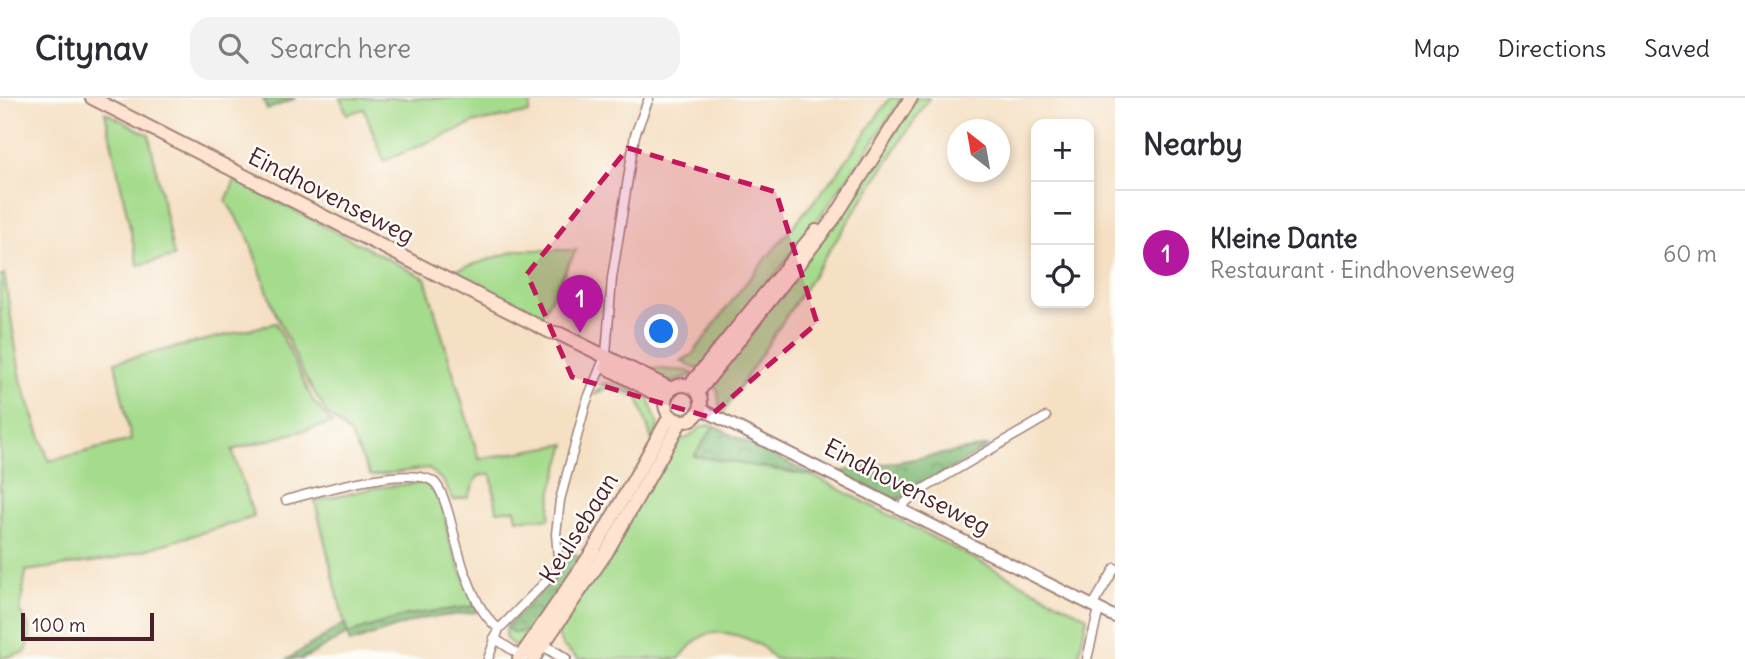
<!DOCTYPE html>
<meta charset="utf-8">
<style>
body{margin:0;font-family:Delius,sans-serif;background:#f2f2f3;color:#2b2b33}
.controls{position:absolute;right:21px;top:21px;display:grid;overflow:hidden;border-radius:14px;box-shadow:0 4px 10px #0003}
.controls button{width:63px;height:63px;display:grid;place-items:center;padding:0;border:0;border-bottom:2px solid #e1e1e2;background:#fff;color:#2b2b33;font:35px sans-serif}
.compass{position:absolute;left:947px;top:21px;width:63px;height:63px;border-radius:50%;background:#fff;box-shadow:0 4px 10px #0003;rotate:329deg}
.scale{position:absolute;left:21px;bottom:18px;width:133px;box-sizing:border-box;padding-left:7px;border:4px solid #4a1f2b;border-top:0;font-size:19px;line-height:24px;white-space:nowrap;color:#4a1f2b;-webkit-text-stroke:5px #fdfcf7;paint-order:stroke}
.you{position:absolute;left:662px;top:234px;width:24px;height:24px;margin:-18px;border:5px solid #fff;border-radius:50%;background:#1a73e8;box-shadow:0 0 0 10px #1a73e833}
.badge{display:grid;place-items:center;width:46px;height:46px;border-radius:50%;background:#b5179e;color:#fff;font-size:23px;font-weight:700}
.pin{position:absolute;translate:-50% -58px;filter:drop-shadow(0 2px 4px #0008)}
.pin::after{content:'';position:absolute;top:37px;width:24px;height:21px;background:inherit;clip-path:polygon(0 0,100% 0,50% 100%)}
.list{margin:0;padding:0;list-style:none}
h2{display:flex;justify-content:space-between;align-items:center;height:91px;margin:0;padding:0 28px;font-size:30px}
h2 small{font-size:23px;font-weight:400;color:#7c7c81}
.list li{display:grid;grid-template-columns:46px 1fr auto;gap:21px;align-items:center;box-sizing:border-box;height:126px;padding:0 28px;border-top:2px solid #e1e1e2}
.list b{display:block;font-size:26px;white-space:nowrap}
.list p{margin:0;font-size:23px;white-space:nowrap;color:#7c7c81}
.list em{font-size:23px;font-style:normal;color:#7c7c81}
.icon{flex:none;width:38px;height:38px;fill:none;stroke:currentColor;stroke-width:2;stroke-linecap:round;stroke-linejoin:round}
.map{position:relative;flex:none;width:1115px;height:561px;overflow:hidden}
header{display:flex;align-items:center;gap:42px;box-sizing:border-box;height:98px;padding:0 35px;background:#fff;border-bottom:2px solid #e1e1e2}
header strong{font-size:33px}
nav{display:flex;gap:38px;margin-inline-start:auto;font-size:24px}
.search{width:490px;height:63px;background:#f2f2f3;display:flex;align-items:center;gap:18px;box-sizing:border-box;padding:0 24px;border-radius:21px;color:#7c7c81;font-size:26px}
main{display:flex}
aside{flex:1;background:#fff}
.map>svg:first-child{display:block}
</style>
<header>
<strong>Citynav</strong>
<div class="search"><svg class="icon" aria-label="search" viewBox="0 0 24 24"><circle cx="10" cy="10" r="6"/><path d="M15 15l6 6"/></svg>Search here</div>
<nav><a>Map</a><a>Directions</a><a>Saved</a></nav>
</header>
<main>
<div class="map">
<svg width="1115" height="561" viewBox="0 0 1115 561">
<defs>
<pattern id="forest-crowns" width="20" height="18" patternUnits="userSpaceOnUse" patternTransform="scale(1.75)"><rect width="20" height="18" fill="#84bb78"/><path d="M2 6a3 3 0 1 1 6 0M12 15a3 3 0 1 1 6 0" fill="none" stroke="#6e9763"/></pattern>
</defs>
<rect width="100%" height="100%" fill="#fdfcf7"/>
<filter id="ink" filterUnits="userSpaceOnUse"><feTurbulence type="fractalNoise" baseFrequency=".0143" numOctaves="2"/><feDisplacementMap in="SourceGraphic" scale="14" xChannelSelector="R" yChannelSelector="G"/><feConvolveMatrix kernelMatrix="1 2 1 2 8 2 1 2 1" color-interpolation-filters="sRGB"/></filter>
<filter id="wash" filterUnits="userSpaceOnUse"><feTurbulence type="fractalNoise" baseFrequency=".00686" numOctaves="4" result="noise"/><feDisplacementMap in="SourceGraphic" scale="28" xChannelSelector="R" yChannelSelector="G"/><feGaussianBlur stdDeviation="1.57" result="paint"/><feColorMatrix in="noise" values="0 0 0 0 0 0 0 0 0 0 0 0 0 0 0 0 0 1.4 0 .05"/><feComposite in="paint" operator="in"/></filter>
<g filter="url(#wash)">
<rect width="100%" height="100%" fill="#f5e0c4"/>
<!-- green -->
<g fill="#a5db8c" stroke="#787d5c" stroke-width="2">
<polygon points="340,0 532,0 529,15 476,24 384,63 364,11 347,16"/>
<path d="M890 0H902C840 96 771 184 699 272L681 263 692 257 741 191 838 74Z"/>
<polygon points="917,0 929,0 723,315 720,314 718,293 712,284 833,126"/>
<polygon points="105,14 149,37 174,159 138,167"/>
<polygon points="235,82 425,180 479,361 566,346 552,392 549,421 517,421 515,411 497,413 491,376 478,378 468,399 454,402 443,383 428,370 371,378 369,375 350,336 327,315 305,279 275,214 247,136 226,103"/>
<polygon points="518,152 576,152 540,221 453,173"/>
<path d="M4 176 21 282 49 363 131 342 115 264 276 225 313 303 332 325 232 352 254 419 114 461 26 473 20 514C31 529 33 535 26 554L0 561V178Z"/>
<polygon points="633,269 687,273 694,276 667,287"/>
<polygon points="604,285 619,286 649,301 658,327 653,345 638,300 609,289 594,297"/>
<path d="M710 327 714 328 695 358 814 378 1087 519 1078 561H773C763 543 728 531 708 536 696 539 687 552 679 561H578L562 547 557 534 676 339 686 341 703 328Z"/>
<polygon points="426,384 442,403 449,442 475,508 407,517 347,536 315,403 375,390"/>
<polygon points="506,529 535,533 521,553 506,541"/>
</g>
<!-- forest -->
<g fill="url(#forest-crowns)" stroke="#676d52" stroke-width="2">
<polygon points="263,0 296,0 267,12"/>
<polygon points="714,328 814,378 694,358"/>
<polygon points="989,348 896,403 839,374"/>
<polygon points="569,453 584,462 535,533 513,535 506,529 553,482"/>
<polygon points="475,508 478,514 420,521 350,545 347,536 303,561 288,561 345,525 348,536 407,517"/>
</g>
</g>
<g filter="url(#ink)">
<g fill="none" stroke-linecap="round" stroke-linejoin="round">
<defs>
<g id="minor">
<path d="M286 402C313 395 417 364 436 386 449 402 456 454 466 477 474 498 481 516 499 531"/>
<polyline points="900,409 918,394 1046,319"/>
<polyline points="1093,507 1115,470"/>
<polyline points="494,540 524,560"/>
<polyline points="488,561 499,531 559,470 556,436 560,402 586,305 606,256 612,180 635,37 649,0"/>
<polyline points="1087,561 1099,511"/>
</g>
<g id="tertiary">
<polyline points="701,311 1115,519"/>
<polyline points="536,542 565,561"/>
</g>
<g id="secondary">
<polyline points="92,0 550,234 560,236 671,291"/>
<polyline points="606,269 665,301"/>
<circle cx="683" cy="305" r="18"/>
<polyline points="690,287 816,133"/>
<polyline points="698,294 835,119 911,0"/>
<polyline points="519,561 593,453 670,318"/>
<polyline points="533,561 606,455 681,323"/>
</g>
</defs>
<!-- minor casing -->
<use href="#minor" stroke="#a08078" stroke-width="11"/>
<!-- tertiary casing -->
<use href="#tertiary" stroke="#a08078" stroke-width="14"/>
<!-- secondary casing -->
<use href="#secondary" stroke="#a08078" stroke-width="16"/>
<!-- minor -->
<use href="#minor" stroke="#fff" stroke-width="8"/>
<!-- tertiary -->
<use href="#tertiary" stroke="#fff" stroke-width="10"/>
<!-- secondary -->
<use href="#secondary" stroke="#fee3d1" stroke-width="12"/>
</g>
</g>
<!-- marked area -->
<path fill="#c2185b" fill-opacity="0.2" stroke="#c2185b" stroke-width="5" stroke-dasharray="14 9" stroke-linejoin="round" d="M628 50 776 94 817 225 709 319 572 279 527 176Z"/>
<g text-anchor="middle" stroke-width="5" stroke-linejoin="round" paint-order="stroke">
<!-- street labels -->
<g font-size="24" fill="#4a1f2b" stroke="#fdfcf7">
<text transform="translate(331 98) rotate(27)" y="8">Eindhovenseweg</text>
<text transform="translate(907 389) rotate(27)" y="8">Eindhovenseweg</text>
<text transform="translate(579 430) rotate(-58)" y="8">Keulsebaan</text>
</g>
</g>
</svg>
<div class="controls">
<button>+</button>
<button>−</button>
<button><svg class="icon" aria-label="locate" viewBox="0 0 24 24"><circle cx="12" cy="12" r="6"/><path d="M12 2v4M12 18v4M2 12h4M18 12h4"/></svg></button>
</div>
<svg class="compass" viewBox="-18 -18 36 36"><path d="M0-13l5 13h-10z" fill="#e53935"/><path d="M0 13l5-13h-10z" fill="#7c7c81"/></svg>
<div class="scale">100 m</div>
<div class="you"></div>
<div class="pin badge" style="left:580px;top:235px">1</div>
</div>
<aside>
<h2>Nearby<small></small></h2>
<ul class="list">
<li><span class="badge">1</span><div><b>Kleine Dante</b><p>Restaurant · Eindhovenseweg</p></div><em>60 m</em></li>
</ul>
</aside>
</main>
